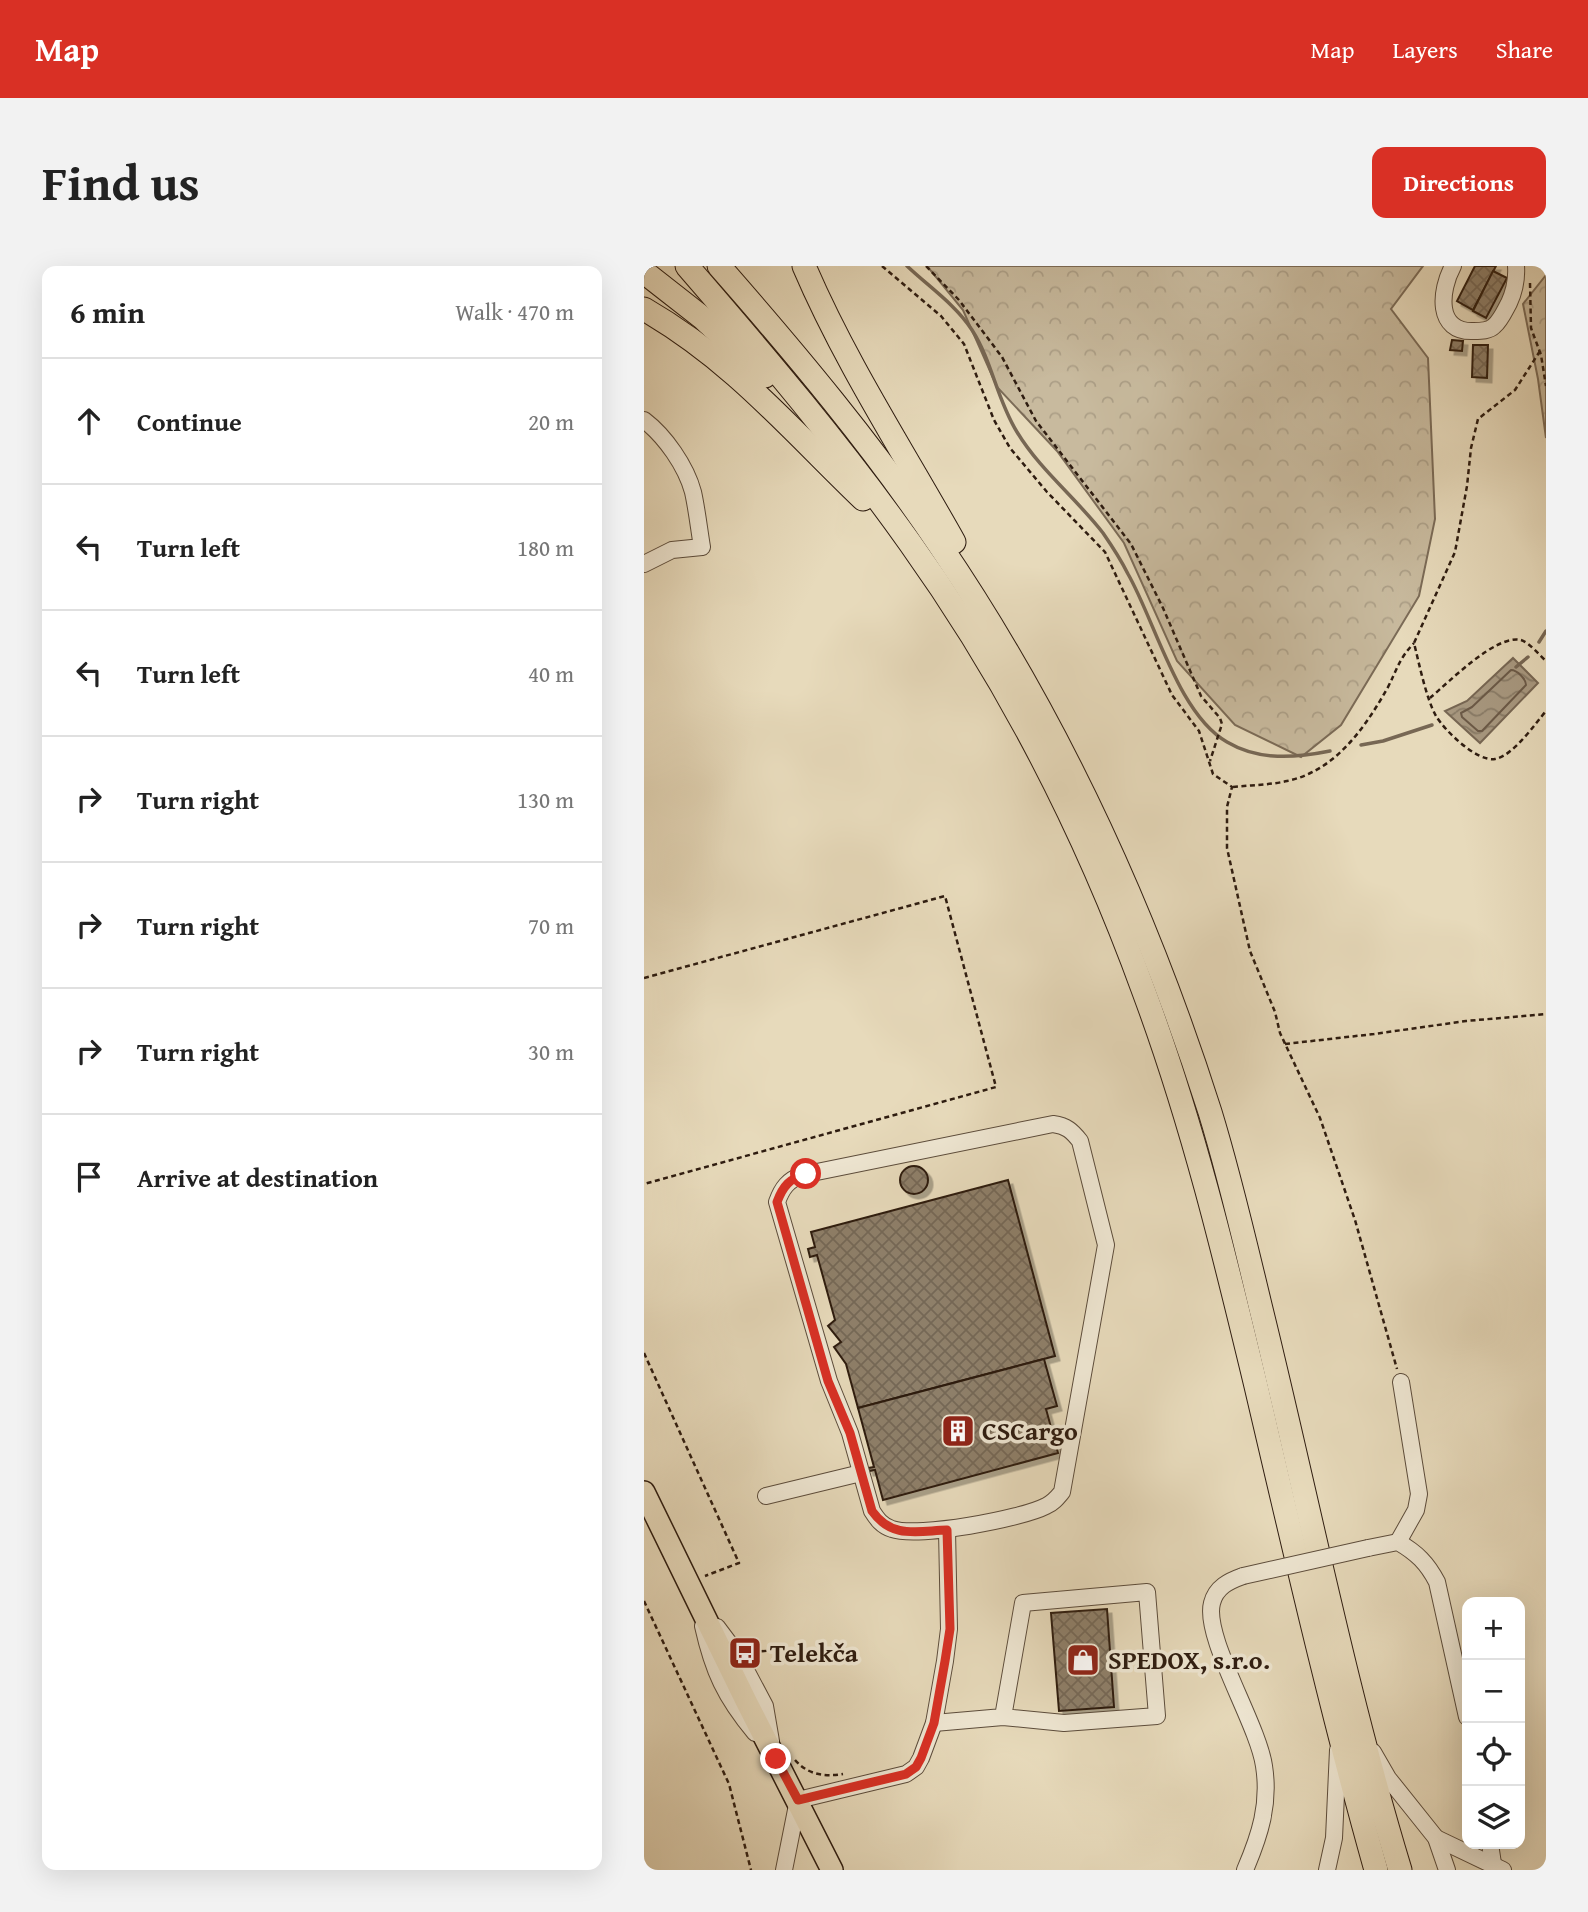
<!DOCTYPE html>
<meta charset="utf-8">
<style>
body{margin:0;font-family:"Gentium Book Plus",serif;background:#f2f2f2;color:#222}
.controls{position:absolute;right:21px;bottom:21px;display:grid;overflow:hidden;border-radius:14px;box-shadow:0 7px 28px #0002}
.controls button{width:63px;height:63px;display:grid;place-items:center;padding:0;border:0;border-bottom:2px solid #e0e0e0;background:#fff;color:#222;font:35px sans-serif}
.stop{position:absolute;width:21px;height:21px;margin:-16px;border:5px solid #d93025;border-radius:50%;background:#fff}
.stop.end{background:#d93025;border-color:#fff;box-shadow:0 2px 7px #0008}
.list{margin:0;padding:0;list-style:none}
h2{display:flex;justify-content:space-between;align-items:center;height:91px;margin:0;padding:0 28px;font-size:30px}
h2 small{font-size:23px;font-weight:400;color:#767676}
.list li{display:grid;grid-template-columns:46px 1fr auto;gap:21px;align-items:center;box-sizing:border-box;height:126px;padding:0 28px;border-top:2px solid #e0e0e0}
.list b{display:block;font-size:26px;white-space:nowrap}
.list em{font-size:23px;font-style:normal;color:#767676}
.icon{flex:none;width:38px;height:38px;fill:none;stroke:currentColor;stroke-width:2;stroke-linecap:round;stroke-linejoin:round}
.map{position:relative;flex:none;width:902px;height:1604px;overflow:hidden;border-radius:14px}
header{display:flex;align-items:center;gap:42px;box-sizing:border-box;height:98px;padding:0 35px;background:#d93025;color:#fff}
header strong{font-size:33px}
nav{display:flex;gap:38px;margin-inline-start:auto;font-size:24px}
.intro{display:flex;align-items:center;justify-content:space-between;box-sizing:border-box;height:168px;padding:0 42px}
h1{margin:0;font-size:49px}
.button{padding:18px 32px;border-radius:14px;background:#d93025;color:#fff;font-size:24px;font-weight:700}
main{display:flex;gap:42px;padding:0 42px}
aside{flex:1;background:#fff;border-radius:14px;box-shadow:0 7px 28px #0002}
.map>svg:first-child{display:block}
</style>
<header>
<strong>Map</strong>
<nav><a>Map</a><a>Layers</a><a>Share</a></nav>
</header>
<div class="intro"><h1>Find us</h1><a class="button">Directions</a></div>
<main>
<aside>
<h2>6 min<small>Walk · 470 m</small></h2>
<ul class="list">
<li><svg class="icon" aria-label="ahead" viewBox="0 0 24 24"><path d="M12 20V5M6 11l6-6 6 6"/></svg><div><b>Continue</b></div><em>20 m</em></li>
<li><svg class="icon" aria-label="left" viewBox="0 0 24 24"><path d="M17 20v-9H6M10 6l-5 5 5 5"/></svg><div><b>Turn left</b></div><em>180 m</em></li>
<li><svg class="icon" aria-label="left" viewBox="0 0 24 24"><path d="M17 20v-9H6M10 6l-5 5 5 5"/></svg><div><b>Turn left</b></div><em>40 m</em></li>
<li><svg class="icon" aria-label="right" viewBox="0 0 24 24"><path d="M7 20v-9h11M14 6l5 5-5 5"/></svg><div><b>Turn right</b></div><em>130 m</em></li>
<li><svg class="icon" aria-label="right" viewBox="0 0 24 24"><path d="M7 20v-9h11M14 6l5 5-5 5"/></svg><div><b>Turn right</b></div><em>70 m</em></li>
<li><svg class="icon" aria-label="right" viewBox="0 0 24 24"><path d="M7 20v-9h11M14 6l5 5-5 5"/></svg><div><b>Turn right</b></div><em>30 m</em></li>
<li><svg class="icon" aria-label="arrive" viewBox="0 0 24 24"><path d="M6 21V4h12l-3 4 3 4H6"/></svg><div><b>Arrive at destination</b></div></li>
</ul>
</aside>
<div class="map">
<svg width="902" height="1604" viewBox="0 0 902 1604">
<defs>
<pattern id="forest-crowns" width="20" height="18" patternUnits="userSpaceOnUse" patternTransform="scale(1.75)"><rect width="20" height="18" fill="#c8ba9e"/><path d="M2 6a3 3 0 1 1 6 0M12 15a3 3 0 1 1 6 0" fill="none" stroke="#ac9f87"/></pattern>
<pattern id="water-waves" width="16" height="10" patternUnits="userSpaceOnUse" patternTransform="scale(1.75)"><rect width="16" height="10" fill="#a89981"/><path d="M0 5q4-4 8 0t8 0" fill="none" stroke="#897c68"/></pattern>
<pattern id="building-cross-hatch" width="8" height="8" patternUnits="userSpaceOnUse" patternTransform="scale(1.75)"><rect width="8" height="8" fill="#8e7f69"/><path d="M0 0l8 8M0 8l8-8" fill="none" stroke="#746755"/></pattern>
<filter id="shadow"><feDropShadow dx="4.5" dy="4.5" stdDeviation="0" flood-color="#0004"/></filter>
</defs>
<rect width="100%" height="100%" fill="#e7dabb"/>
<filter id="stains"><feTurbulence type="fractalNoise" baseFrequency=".00286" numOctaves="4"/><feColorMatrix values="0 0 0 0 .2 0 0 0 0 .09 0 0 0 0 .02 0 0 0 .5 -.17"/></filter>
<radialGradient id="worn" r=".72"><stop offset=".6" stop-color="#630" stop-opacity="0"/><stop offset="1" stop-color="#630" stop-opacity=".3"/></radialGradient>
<!-- forest -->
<g fill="url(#forest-crowns)" stroke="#7b6b57" stroke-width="2">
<polygon points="283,0 779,0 747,43 784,92 791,253 775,330 697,459 657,491 591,459 533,395 480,277 413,185 353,121 319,44"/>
<polygon points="902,9 902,172 894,113 879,38"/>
</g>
<!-- water -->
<polygon fill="url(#water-waves)" stroke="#776754" stroke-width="2" points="869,392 894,417 836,477 801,445 823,435"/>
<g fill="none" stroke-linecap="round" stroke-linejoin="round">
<!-- shore -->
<path stroke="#6b5a48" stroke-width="2" d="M867 404C873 404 882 413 882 419L838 465H834L818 451 817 447 828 441Z"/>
<!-- stream -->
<g stroke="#776754" stroke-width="3.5">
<path d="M263 0C284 20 312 39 328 64 348 95 353 134 373 166 396 204 432 232 459 267 468 280 477 294 484 308 511 355 534 448 583 476 615 495 651 492 686 485"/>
<polyline points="895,376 902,365"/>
<polyline points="872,401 884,391"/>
<polyline points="717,479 739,475 788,459"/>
</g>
</g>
<!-- building -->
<g fill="url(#building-cross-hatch)" stroke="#2e1c10" stroke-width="2" filter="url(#shadow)">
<polygon points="831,0 852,0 829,44 813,35"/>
<polygon points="849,5 863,12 842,52 829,45"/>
<polygon points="808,74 819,75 818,85 806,84"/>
<polygon points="829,79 844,79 843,112 828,111"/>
<circle cx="270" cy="914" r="14"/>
<polygon points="364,914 411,1090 214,1142 202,1098 190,1081 197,1076 184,1060 191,1054 173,989 166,991 164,983 171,981 167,966"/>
<polygon points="400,1093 413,1140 402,1143 414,1187 239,1234 231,1204 225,1205 224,1202 230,1201 214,1142"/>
<polygon points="463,1343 470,1441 415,1445 407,1347"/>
</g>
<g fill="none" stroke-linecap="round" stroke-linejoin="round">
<defs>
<g id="minor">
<path d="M809 0C796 24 791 67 830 65 837 65 845 65 850 60 857 54 861 44 865 37 871 24 873 14 872 0"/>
<path d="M0 154C21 170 42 200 49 226 53 244 55 263 58 281L28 284 0 298"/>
<path d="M409 858C423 860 428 865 436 875L462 979 418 1226C413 1232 409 1237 402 1240 377 1253 274 1272 248 1263 238 1260 233 1253 228 1245L206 1167 185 1115 133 936C138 922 144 914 158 909Z"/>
<polyline points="122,1230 217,1207"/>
<polyline points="754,1276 772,1244 775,1228 757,1116"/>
<path d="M724 1282 754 1276C773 1287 783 1297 793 1316L823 1451"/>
<path d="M599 1310C585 1315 572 1321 568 1337 559 1371 614 1458 620 1500 626 1538 616 1569 601 1604"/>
<path d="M59 1360C69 1405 81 1431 111 1467"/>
<polyline points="73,1361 94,1389 121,1440 127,1475"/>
<polyline points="290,1457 359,1451 420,1457 513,1450 503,1326 379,1337 359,1451"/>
<polyline points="729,1486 744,1512 792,1572 803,1604"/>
<polyline points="792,1572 859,1604"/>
<polyline points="846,1578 850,1604"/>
<polyline points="140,1604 154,1534 262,1508 272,1501 277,1492 290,1457 301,1395 305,1363 303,1264"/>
<polyline points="683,1604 690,1572 694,1484"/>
</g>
<polyline id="major" points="0,1226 103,1437 188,1604"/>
<g id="highway">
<path d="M43 0C121 90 197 180 266 277 364 414 443 569 500 726 548 855 580 987 612 1120 650 1282 687 1444 732 1604"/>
<path d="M75 0C153 89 229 180 295 278 414 453 502 645 566 846 586 911 601 977 617 1043 663 1230 700 1420 756 1604"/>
<path d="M160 0C201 96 259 185 310 276"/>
<polyline points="0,6 60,53 121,110"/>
<path d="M0 43C90 95 146 163 219 233"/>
</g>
</defs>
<!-- minor casing -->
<use href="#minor" stroke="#5c4c3b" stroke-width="18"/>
<!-- major casing -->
<use href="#major" stroke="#2e1c10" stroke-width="24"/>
<!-- highway casing -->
<use href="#highway" stroke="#2e1c10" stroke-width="25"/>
<!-- path -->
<g stroke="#2e1c10" stroke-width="2.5" stroke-dasharray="5 3.5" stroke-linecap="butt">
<polyline points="238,0 297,50 320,78 350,154 366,182 403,226 461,286 528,429 555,465 569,508 588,521 583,541 583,582 606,685 631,746 636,767 676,852 711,954 753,1103"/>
<polyline points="282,0 315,34 358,91 392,155 487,278 519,342 557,430 576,452 578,458 566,495"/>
<polyline points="886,17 887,62 897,89 902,120"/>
<path d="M896 85 871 124 834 153 827 182 823 220 811 286 770 377C775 397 782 432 792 450 801 465 833 496 851 493 869 490 891 458 902 445"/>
<path d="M786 432C805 416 852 368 877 374 886 377 895 389 902 395"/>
<path d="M589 521C607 519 626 519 643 515 691 505 720 463 743 423 753 404 754 394 770 377"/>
<polyline points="0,712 301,630 352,821 0,918"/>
<polyline points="641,778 730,768 822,755 902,748"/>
<polyline points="0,1087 95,1297 61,1310"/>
<polyline points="0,1335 85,1518 107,1604"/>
<polyline points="109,1386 133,1384"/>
<path d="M151 1494C164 1509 181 1511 199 1508"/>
</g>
<!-- minor -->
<use href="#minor" stroke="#efe7d3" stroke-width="16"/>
<!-- major -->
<use href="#major" stroke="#e7dabb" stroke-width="21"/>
<!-- highway -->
<use href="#highway" stroke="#e7dabb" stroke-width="23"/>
<defs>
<polyline id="minor-bridge" points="599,1310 724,1282"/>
</defs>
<!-- minor-bridge casing -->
<use href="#minor-bridge" stroke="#5c4c3b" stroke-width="18" stroke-linecap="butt"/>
<!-- minor-bridge -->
<use href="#minor-bridge" stroke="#efe7d3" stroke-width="16"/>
</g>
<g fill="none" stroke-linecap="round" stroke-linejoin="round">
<!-- route -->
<path stroke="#d93025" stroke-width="9" d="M132 1493 154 1534 262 1508 272 1501 277 1492 290 1457 301 1395 306 1363 303 1264C273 1265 248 1273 228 1245L206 1167 184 1115 133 936C139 920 146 912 162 908"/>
</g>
<!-- icons -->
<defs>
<symbol id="building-square" viewBox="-11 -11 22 22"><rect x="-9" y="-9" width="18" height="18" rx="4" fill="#8f2418" stroke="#efe7d3"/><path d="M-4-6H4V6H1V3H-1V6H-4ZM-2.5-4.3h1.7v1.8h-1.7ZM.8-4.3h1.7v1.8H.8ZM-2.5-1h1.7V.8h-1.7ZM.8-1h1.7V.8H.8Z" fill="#fff"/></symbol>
<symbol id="bus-square" viewBox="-11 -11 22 22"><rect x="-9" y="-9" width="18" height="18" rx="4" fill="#8f2418" stroke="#efe7d3"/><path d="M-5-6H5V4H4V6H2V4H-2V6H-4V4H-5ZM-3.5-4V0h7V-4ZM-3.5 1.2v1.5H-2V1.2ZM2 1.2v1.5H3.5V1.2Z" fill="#fff"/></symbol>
<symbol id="shop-square" viewBox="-11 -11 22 22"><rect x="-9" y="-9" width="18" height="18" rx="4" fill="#8f2418" stroke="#efe7d3"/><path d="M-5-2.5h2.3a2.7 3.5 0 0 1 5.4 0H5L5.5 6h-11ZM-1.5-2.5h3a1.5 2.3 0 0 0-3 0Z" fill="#fff"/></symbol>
</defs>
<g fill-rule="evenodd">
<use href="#building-square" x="295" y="1146" width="38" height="38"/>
<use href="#bus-square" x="82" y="1368" width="38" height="38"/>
<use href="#shop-square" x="420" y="1375" width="38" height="38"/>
</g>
<g text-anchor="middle" stroke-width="7" stroke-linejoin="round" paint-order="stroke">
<!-- poi labels -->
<g font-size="26" font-weight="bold" fill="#2e1c10" stroke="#efe7d3" text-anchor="start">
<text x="338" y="1174">CSCargo</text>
<text x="126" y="1396">Telekča</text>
<text x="464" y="1403">SPEDOX, s.r.o.</text>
</g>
</g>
<rect width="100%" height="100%" filter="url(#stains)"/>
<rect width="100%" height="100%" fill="url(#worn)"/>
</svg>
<div class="controls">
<button>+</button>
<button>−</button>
<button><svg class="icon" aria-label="locate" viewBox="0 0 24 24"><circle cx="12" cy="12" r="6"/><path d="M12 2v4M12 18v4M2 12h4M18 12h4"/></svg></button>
<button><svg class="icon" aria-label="layers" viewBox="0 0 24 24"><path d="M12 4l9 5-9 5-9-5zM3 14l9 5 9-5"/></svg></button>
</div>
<div class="stop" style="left:162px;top:908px"></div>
<div class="stop end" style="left:132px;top:1493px"></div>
</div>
</main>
